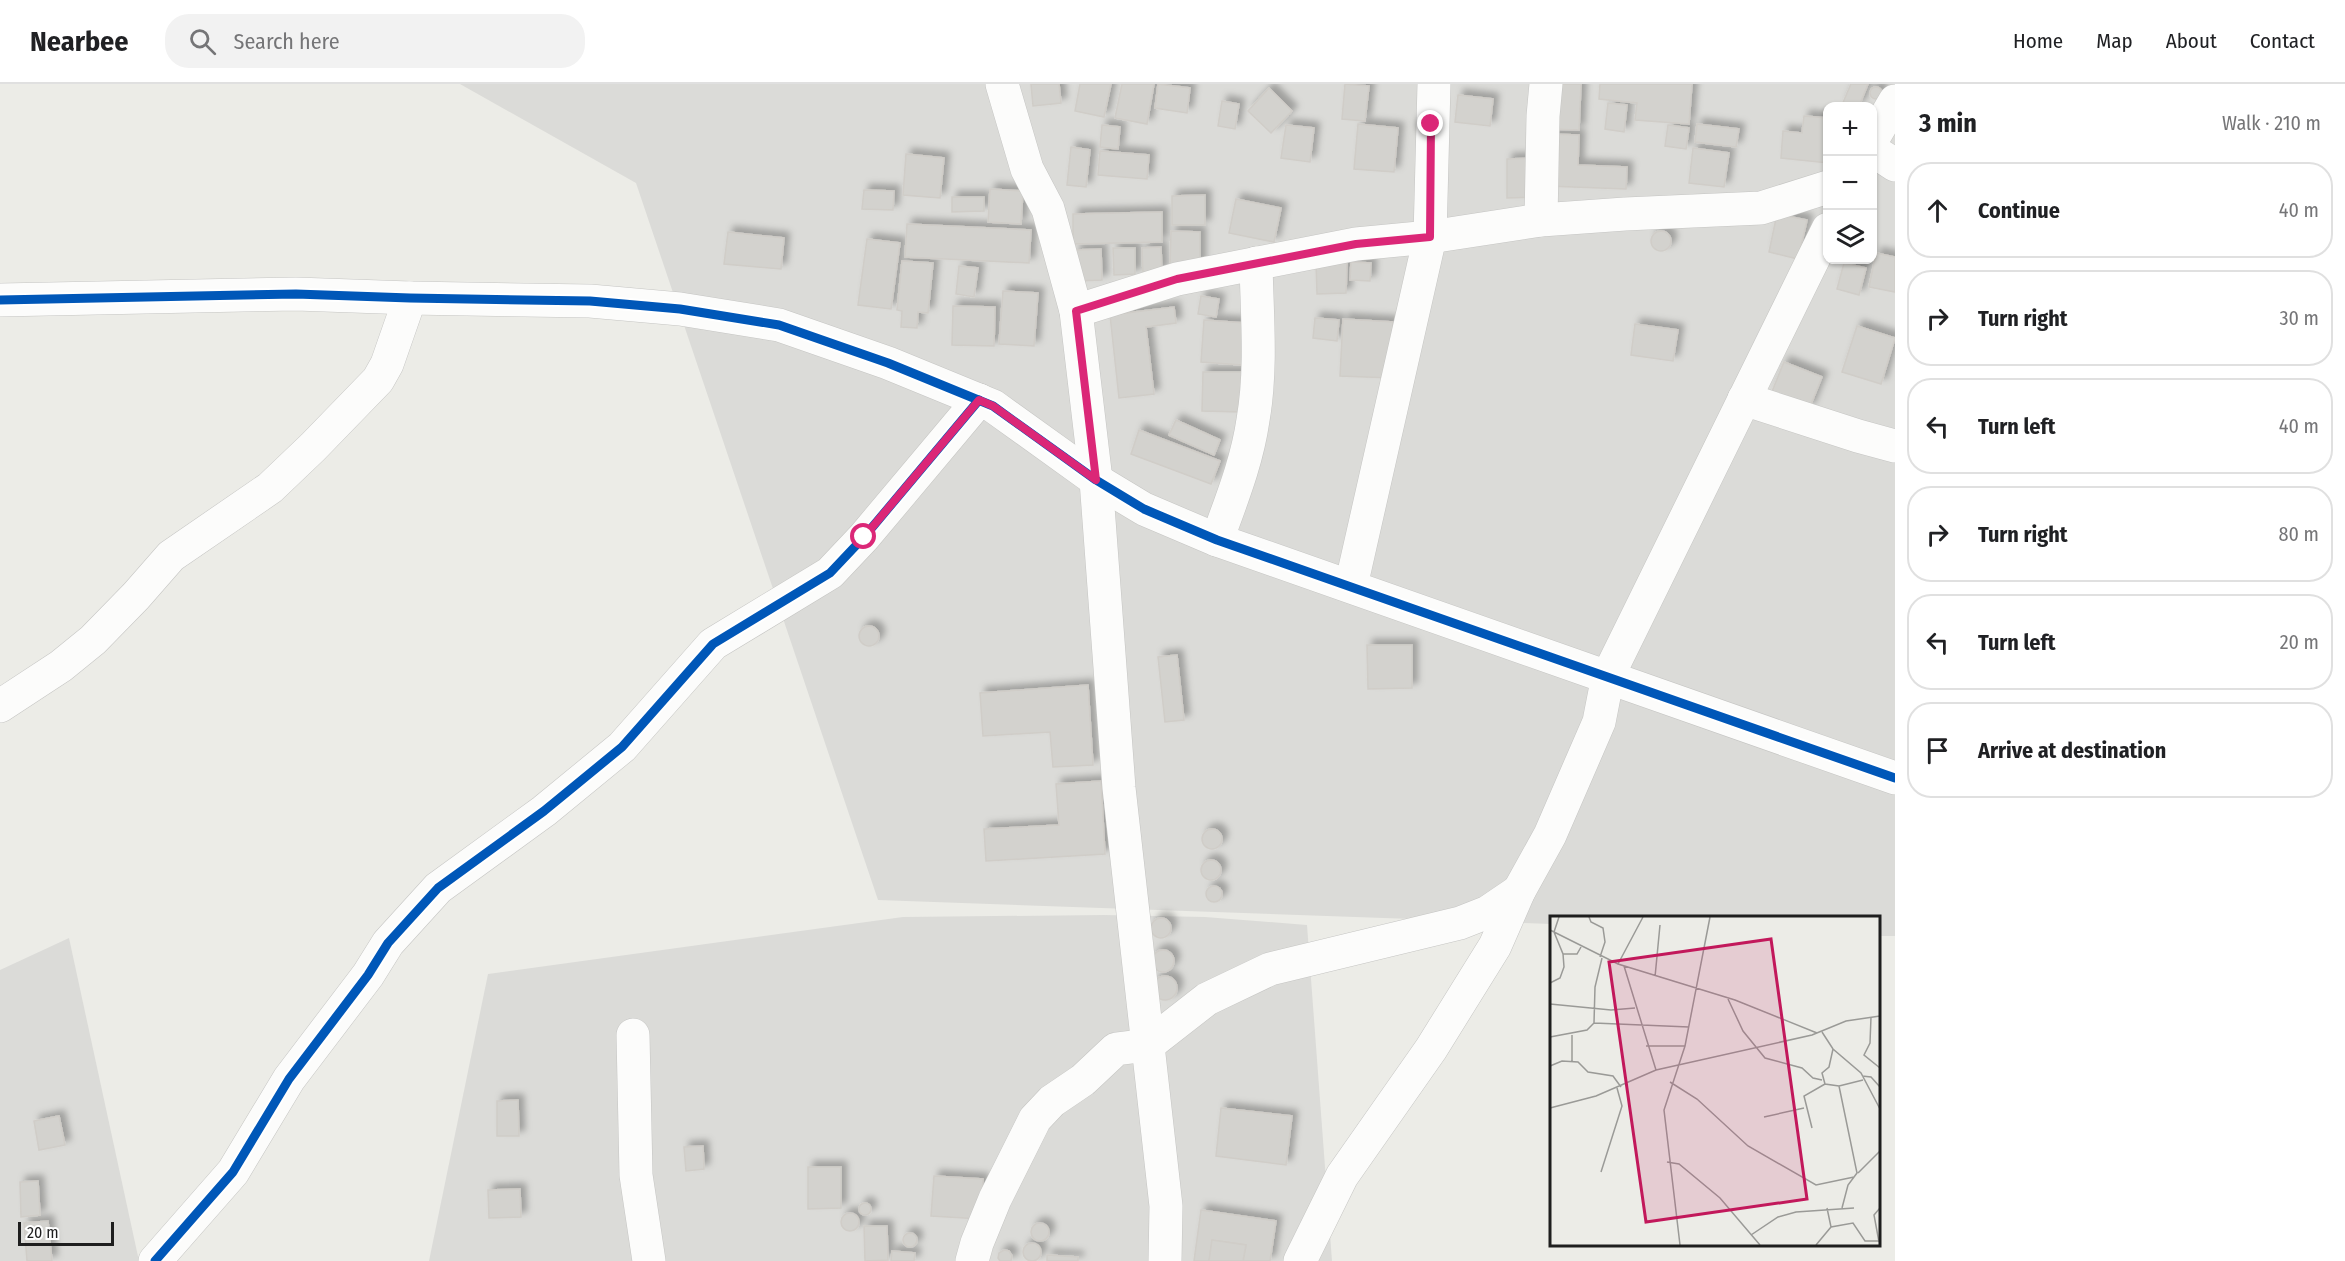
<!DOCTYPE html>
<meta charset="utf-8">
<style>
body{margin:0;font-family:"Fira Sans Condensed",sans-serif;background:#f2f2f2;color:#202124}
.controls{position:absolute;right:18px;top:18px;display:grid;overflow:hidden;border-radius:12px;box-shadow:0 2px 4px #0004}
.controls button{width:54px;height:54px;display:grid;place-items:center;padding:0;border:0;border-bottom:2px solid #e0e0e0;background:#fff;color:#202124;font:30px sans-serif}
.scale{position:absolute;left:18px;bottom:15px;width:96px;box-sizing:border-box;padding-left:6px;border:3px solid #1e1e1e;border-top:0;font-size:16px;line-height:21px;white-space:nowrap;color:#1e1e1e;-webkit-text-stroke:4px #fff;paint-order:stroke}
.stop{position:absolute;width:18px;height:18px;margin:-14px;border:4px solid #db2777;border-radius:50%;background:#fff}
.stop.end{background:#db2777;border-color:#fff;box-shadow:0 2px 6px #0008}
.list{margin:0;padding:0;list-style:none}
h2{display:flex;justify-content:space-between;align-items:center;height:78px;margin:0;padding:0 24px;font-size:26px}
h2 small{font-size:20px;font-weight:400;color:#757577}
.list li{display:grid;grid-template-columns:39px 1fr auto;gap:18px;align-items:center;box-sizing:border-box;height:96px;margin:0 12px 12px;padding:0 12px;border:2px solid #e0e0e0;border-radius:24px}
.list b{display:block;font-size:22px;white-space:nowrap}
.list em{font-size:20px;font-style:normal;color:#757577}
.icon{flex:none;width:33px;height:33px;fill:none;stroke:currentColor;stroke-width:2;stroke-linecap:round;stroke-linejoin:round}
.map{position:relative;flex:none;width:1895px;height:1177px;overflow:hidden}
header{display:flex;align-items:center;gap:36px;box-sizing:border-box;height:84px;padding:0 30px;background:#fff;border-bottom:2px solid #e0e0e0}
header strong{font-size:28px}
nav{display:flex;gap:33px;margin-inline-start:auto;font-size:21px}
.search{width:420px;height:54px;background:#f2f2f2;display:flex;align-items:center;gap:15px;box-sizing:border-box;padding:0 21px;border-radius:24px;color:#757577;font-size:22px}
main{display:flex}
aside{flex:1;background:#fff}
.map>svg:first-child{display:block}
</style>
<header>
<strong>Nearbee</strong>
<div class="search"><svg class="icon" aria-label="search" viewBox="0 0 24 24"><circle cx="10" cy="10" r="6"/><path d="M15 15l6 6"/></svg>Search here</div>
<nav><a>Home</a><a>Map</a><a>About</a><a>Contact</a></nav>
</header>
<main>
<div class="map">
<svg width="1895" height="1177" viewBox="0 0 1895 1177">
<defs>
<filter id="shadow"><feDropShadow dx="5.5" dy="-5.5" stdDeviation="3" flood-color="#0004"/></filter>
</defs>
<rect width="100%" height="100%" fill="#ecece7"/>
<!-- residential -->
<g fill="#dbdbd8" fill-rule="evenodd">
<path d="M460 0H1895V852H1879L1878 834H1552L1551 840 878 816 636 99ZM1828 22H1872V176H1828Z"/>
<polygon points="1104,831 1205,833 1307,841 1332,1177 429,1177 488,890 903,833"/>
<polygon points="69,854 139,1177 0,1177 0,886"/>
</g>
<!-- building -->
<g fill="#d3d2ce" stroke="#d0cdc8" stroke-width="1.5" filter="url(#shadow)">
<polygon points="1031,0 1059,0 1061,19 1033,22"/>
<polygon points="1080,0 1111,0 1104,33 1075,27"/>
<polygon points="1122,0 1154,0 1147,40 1115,34"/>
<polygon points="1158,0 1190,4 1187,29 1155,24"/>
<polygon points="1345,0 1369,2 1365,37 1342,35"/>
<polygon points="1552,0 1581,0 1579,46 1550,45"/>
<polygon points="1600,0 1692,0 1689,40 1635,36 1637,19 1599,15"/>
<polygon points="1851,0 1868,0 1859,22 1842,21"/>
<circle cx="1876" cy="9" r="6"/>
<polygon points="1269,4 1292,27 1271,49 1248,27"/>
<polygon points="1458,11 1493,15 1490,42 1455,38"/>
<polygon points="1222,17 1239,20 1235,45 1218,42"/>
<polygon points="1608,19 1627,21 1624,48 1605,45"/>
<polygon points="1804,32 1828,34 1828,79 1781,74 1783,47 1802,49"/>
<polygon points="1358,40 1398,44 1394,88 1354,85"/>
<polygon points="1697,40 1739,45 1736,63 1695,58"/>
<polygon points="1102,41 1120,43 1118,65 1100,63"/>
<polygon points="1286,41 1314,44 1310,78 1281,74"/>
<polygon points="1668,41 1689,44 1686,65 1665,62"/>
<polygon points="1549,50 1579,51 1578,81 1627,83 1626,105 1547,102"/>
<polygon points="1071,63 1090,66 1086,103 1067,101"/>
<polygon points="1693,64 1729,69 1724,103 1689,99"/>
<polygon points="1100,67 1149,71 1147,95 1098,91"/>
<polygon points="906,70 944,74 940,114 903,111"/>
<polygon points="1535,74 1536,113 1507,114 1507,75"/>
<polygon points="990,105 1023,107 1021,140 988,138"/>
<polygon points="864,106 894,107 893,126 862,125"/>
<polygon points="1205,111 1205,141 1172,141 1172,112"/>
<polygon points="952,113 984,113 984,127 952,128"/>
<polygon points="1236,115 1281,124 1274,158 1229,149"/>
<polygon points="1162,128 1162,158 1073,160 1073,130"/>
<polygon points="1777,130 1807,136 1798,175 1769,168"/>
<polygon points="907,140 1031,146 1029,179 905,173"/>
<circle cx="1661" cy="157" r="10"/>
<polygon points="1171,147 1200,148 1200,184 1170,184"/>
<polygon points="728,148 784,154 781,185 724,180"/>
<polygon points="867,155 900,159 891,225 858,221"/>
<polygon points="1161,163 1162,189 1143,189 1142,164"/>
<polygon points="1113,164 1135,164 1135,190 1114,191"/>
<polygon points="1101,165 1102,196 1076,197 1075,166"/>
<polygon points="1876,169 1895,173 1895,208 1869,203"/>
<polygon points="902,177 933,179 928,229 918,228 917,244 901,243 902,227 897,226"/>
<polygon points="1316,178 1347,178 1346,209 1317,210"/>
<polygon points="1351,178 1371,179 1370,197 1350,196"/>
<polygon points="1844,179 1866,184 1859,211 1837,205"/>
<polygon points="959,182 978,184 974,213 956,210"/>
<polygon points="1003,207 1038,209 1034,262 999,260"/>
<polygon points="1201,212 1219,215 1216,233 1198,230"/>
<polygon points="953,222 995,223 994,262 952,261"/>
<polygon points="1174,223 1176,239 1146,243 1154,310 1119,314 1110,231"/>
<polygon points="1315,234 1339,236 1337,257 1313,254"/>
<polygon points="1343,235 1393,238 1391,294 1340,292"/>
<polygon points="1204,236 1245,239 1242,281 1201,278"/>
<polygon points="1635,240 1678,246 1673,277 1631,271"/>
<polygon points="1857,242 1895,254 1881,300 1842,288"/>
<polygon points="1784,278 1822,293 1809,325 1771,310"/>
<polygon points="1203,288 1242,288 1240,328 1202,327"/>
<polygon points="1176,336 1220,356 1214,371 1169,351"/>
<polygon points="1139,346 1220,377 1211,400 1131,370"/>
<circle cx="869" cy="552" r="10"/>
<polygon points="1367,561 1412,561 1412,604 1368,605"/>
<polygon points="1177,571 1184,636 1165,638 1158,573"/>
<polygon points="1088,601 1093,681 1053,683 1050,648 983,652 980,609"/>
<polygon points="1101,697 1105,770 986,777 984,745 1059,741 1056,700"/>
<circle cx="1212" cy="755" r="10"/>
<circle cx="1211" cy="786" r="10"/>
<circle cx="1214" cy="810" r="8"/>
<circle cx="1161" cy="844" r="10"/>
<circle cx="1163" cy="877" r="11"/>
<circle cx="1165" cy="904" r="12"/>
<polygon points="518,1016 519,1052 497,1052 497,1017"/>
<polygon points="1221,1024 1292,1032 1286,1081 1216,1072"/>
<polygon points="59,1032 65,1061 39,1066 34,1037"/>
<polygon points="703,1062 704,1085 686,1087 684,1063"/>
<polygon points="808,1083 841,1083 841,1124 808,1125"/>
<polygon points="934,1092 983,1095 981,1135 931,1132"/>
<polygon points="38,1097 40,1131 21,1133 20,1098"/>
<polygon points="520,1105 521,1133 489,1134 488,1106"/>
<circle cx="865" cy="1125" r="6"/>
<polygon points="1201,1126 1276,1137 1270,1177 1243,1177 1246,1161 1212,1156 1209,1177 1194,1177"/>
<circle cx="850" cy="1138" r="9"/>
<polygon points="48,1137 52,1177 27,1177 24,1139"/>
<circle cx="1040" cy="1148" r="9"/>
<polygon points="864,1142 887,1142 888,1176 865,1177"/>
<circle cx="910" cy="1156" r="7"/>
<polygon points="1212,1156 1246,1161 1243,1177 1209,1177"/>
<circle cx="1032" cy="1168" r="9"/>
<polygon points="1004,1166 1009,1167 1012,1172 1011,1177 1000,1177 998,1174 999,1169"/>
<polygon points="892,1167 915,1169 914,1177 891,1177"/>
<polygon points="1047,1171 1078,1173 1078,1177 1047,1177"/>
</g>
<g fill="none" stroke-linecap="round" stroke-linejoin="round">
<defs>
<g id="minor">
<polyline points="1002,0 1027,85 1048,125 1076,227 1096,396 1119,704 1166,1122 1165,1177"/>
<polyline points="1872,56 1895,17"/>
<polyline points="1872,66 1895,81"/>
<polyline points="1541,136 1543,32 1546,0"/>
<polyline points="1076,227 1177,195 1356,160 1430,153 1541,136 1625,130 1761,124 1828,103"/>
<polyline points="1744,315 1858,352 1895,362"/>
<path d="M1217 456C1231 417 1247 378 1253 336 1262 285 1257 231 1256 179"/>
<polyline points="1351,502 1430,153 1434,0"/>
<polyline points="0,622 61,582 93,556 136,512 171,472 270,404 313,363 378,296 387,280 410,214"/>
<polyline points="633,951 636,1091 649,1177"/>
<polyline points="155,1177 233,1088 289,995 368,891 388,859 438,804 544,727 622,663 713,560 830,489 864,453 979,316"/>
<polyline points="972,1177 977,1159 995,1115 1035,1035 1052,1017 1083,996 1116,965 1148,961 1207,915 1270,885 1460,839 1488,828 1519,807"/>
<polyline points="1300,1177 1342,1092 1431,965 1495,862 1519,807 1550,751 1599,638 1608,592 1828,145"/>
</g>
<polyline id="tertiary" points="0,216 296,210 410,214 590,217 680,225 779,241 888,279 993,322 1096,396 1144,425 1217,456 1895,694"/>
</defs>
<!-- minor casing -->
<use href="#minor" stroke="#c5c5c3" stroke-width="34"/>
<!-- tertiary casing -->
<use href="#tertiary" stroke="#c5c5c3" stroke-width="34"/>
<!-- minor -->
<use href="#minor" stroke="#fcfcfb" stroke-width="33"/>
<!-- tertiary -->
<use href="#tertiary" stroke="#fcfcfb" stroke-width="33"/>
<defs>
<g id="cycleway">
<polyline points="0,216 296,210 410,214 590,217 680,225 779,241 888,279 993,322 1096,396 1144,425 1217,456 1895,694"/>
<polyline points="155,1177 233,1088 289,995 368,891 388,859 438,804 544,727 622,663 713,560 830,489 864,453 979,316"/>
</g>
</defs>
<!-- cycleway casing -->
<use href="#cycleway" stroke="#fff" stroke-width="13"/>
<!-- cycleway -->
<use href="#cycleway" stroke="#0057b8" stroke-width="9"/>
</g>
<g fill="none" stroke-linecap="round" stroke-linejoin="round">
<!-- route -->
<polyline stroke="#db2777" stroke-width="8" points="864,453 979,316 993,322 1096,396 1076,227 1177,195 1356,160 1430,153 1431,40"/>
</g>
<!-- overview -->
<g transform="translate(1550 832)">
<rect width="330" height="330" fill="#ecece7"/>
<path fill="none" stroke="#9a9a97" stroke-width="1.5" d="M39 1 41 6 53 12 55 26 50 41M0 14 68 48 185 84 267 117M13 38H27L31 31M68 48 93 1M74 50 106 154M105 61 110 9M0 67 10 62 14 51 13 38 4 16 9 1M178 83 193 115 215 142 252 152 263 162 272 164M0 88 61 94 85 92M321 101 320 127 314 139 330 152M44 107 139 111M272 116 283 133 311 157 330 193M0 121 37 114 44 107 45 71 52 42M96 130H135M283 133 279 151 272 157 275 168 289 170 313 164M22 145V119M0 150 12 145 28 146 38 156 63 160 71 171M312 160 321 161 330 171M120 166 147 183 198 230 266 269 304 261M289 170 307 257 298 269 292 292M0 192 46 180 106 154 262 119 296 105 330 100M214 201 254 192M262 212 254 180 275 168M117 246 129 248 170 282 210 329M51 256 72 190 67 172M308 257 330 235M277 292 281 311M201 319 228 301 246 296 304 292M329 326 324 299 330 292M130 329 114 194 135 130 160 1M266 329 281 311 303 307 315 325H330"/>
<path fill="#c2185b" fill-opacity="0.15" stroke="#c2185b" stroke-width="3" d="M221 23 257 283 96 306 59 46Z"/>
<rect width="330" height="330" fill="none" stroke="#1e1e1e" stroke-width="3"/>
</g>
</svg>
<div class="controls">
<button>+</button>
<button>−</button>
<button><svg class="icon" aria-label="layers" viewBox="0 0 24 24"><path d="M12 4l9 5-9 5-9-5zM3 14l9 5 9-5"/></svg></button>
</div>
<div class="scale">20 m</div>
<div class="stop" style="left:864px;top:453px"></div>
<div class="stop end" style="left:1431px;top:40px"></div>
</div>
<aside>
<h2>3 min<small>Walk · 210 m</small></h2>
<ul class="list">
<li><svg class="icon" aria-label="ahead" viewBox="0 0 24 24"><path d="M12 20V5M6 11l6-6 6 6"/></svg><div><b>Continue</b></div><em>40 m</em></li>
<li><svg class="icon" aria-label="right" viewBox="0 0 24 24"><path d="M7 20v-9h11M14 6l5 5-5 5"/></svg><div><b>Turn right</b></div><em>30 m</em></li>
<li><svg class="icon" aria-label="left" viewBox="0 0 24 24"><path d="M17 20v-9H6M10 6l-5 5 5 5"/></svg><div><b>Turn left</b></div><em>40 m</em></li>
<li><svg class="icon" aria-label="right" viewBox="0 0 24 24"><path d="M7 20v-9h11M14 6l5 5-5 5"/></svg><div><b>Turn right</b></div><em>80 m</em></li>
<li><svg class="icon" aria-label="left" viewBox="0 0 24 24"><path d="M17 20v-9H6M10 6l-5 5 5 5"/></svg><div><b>Turn left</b></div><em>20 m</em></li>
<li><svg class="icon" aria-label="arrive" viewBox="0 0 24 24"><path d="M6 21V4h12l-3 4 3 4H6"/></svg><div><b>Arrive at destination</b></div></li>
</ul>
</aside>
</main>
